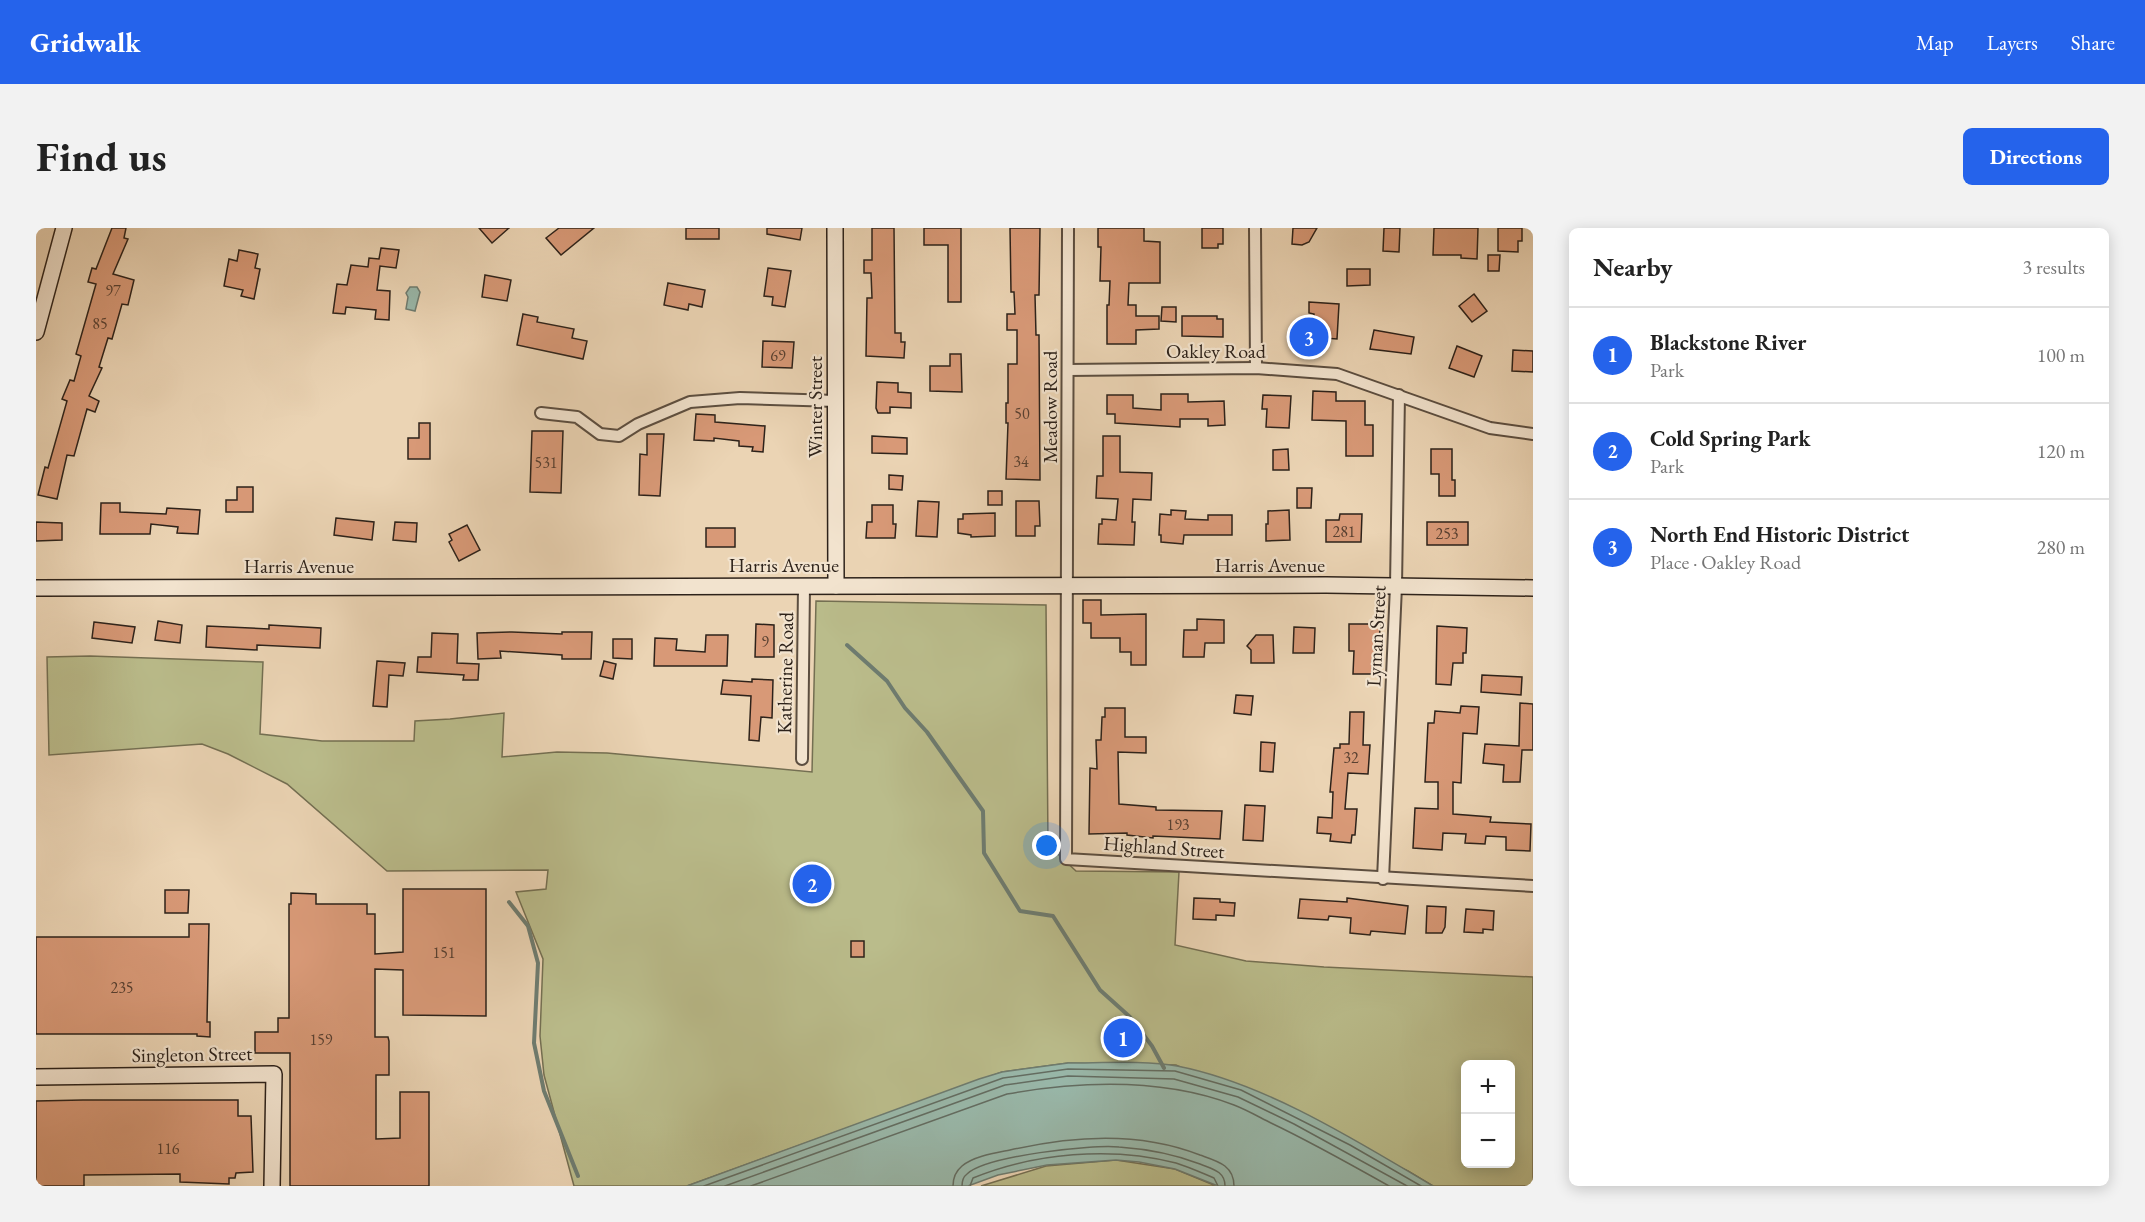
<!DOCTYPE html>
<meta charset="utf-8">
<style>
body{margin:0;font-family:"EB Garamond",serif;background:#f2f2f2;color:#222}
.controls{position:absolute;right:18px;bottom:18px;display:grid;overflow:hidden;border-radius:9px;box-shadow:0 3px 15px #0003}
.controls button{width:54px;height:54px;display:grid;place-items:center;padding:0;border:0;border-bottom:2px solid #e0e0e0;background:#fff;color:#222;font:30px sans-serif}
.you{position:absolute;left:1011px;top:618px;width:21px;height:21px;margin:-15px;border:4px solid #fff;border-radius:50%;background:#1a73e8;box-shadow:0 0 0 9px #1a73e833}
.badge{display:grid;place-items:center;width:39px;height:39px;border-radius:50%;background:#2563eb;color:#fff;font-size:20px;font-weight:700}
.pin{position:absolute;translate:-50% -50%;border:3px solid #fff;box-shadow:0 2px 6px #0006}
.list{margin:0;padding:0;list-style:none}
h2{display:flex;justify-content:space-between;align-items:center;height:78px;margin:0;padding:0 24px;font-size:26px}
h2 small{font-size:20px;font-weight:400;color:#767676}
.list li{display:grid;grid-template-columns:39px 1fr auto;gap:18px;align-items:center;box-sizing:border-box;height:96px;padding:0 24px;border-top:2px solid #e0e0e0}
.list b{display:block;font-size:22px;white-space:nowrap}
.list p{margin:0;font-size:20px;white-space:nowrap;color:#767676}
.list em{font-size:20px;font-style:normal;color:#767676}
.map{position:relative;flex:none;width:1497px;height:958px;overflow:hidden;border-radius:9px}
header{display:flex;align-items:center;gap:36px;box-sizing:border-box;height:84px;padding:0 30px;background:#2563eb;color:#fff}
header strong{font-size:28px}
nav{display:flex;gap:33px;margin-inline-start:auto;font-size:21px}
.intro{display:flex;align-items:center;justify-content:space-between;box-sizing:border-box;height:144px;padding:0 36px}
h1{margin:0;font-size:42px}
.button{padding:15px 27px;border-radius:9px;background:#2563eb;color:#fff;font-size:21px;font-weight:700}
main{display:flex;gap:36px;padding:0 36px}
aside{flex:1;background:#fff;border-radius:9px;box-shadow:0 3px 15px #0003}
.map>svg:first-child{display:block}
</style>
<header>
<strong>Gridwalk</strong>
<nav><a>Map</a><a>Layers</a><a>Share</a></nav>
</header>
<div class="intro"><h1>Find us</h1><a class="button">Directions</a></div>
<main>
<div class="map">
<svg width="1497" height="958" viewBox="0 0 1497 958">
<rect width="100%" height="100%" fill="#ebd4b4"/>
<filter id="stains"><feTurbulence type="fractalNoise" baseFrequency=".00333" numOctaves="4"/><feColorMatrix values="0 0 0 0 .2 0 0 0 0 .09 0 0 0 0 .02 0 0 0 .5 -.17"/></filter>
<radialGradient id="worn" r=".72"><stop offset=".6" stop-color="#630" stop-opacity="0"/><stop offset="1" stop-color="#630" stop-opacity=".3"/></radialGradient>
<!-- green -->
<g fill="#babc8b" stroke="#746f52" stroke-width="1.5" fill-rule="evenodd">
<path d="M780 373 1010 377 1012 617 1040 643 1143 644 1139 717 1210 733 1288 739 1497 749V958H1397L1372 943 1140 837 1032 835 966 844 651 958H538L508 847 504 808 507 731 480 664 510 661 512 642 351 643 251 556 192 526 166 516 13 527 11 429 54 428 227 434 224 506 286 513H378L379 493 414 491 468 485 466 529 521 524 571 525 776 544ZM1430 836H1474V936H1430Z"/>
<polygon points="1080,932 1139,941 1180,958 945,958 1010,938"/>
</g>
<!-- water -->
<g fill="#99b8aa" stroke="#6e7c70" stroke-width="1.5">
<polygon points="374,59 381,59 384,64 379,83 370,81 372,69 370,65"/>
<path d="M1032 835C1064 835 1111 832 1141 838 1229 855 1321 913 1397 958H1182L1139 941 1103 934 1080 932 1011 937 962 947 932 958H651L943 851 966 844Z"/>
</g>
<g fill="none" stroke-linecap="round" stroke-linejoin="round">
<!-- shore -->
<g stroke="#636d62" stroke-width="1.5">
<polyline points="668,958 967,850 1032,841 1139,843 1205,862 1314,917 1385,958"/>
<polyline points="689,958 969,857 1032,848 1138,851 1202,869 1258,896 1371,958"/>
<path d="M715 958 971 866C1045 853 1127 850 1198 877 1211 882 1223 889 1235 895 1275 914 1314 936 1353 958"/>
<path d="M917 958C917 950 920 943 926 938 938 928 959 925 974 922 1037 908 1102 903 1164 927 1181 933 1198 937 1198 958"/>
<path d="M926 958C926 953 927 949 931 946 950 928 1056 916 1083 919 1111 921 1138 926 1164 936 1176 941 1189 943 1189 958"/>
<path d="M934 958 937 950C998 925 1075 918 1140 935 1153 939 1166 945 1178 950L1182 958"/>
</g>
<!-- stream -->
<g stroke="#6e7c70" stroke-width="4">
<polyline points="811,417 851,453 869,480 891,504 947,583 948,625 984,683 1017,688 1064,762 1094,789 1116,818 1128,840"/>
<polyline points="473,674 492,698 502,735 498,815 508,863 542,948"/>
</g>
</g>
<!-- building -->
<g fill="#d89977" stroke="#2d221a" stroke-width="1.5">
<polygon points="76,0 90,0 88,10 92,11 77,46 98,52 92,77 86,76 76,111 72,110 63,139 66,140 53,168 63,173 59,184 51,181 38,228 31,227 21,271 2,267 9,239 12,240 31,173 26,171 34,152 38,153 45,128 40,126 60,56 52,54 56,40 60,41"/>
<polygon points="443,0 473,0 456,15"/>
<polygon points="523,0 558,0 525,27 510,10"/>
<rect x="650" y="0" width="33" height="11"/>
<polygon points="731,0 766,0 764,12 731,6"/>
<polygon points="836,0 858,0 859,105 865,105 865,114 869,114 868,130 830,128 831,70 836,70 835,45 828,45 828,32 836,32"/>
<polygon points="888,0 925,0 925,74 912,74 912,17 888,17"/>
<polygon points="974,0 1004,0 1003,67 999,67 1000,107 1003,107 1004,252 970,251 972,195 970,195 970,175 972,175 972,136 981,136 981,102 971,102 971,86 979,86 978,64 975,64"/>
<polygon points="1062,0 1108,0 1108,13 1124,14 1124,55 1093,55 1092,77 1100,77 1100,88 1123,88 1123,101 1100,102 1100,116 1071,116 1071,77 1073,77 1074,53 1064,53 1065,19 1062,19"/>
<polygon points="1166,0 1187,0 1187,16 1182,16 1182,20 1166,20"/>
<polygon points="1257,0 1281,0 1273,14 1266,17 1256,16"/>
<polygon points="1348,0 1364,0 1363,24 1347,23"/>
<polygon points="1398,0 1442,0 1441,31 1425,30 1425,27 1397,27"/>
<polygon points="1462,0 1486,0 1486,13 1482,13 1482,24 1462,23"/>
<polygon points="345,20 363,22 360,40 344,38 341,62 354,63 353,92 339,91 340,82 310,79 309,86 297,85 301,56 311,57 315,37 332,39 333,30 343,31"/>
<polygon points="203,22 222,26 219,40 224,41 218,71 205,68 207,62 188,58 193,31 201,33"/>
<polygon points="1452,27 1464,27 1463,43 1452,43"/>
<polygon points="732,40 755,43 749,79 736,77 737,69 728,68"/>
<polygon points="1311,41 1334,41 1334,57 1311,58"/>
<polygon points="449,47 475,52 471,73 446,69"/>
<polygon points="632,55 669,62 666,79 653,76 652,82 628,77"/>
<polygon points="1438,66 1451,83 1436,94 1423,78"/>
<polygon points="1273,74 1303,76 1301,111 1276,109 1278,86 1273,85"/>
<polygon points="1126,79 1140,79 1140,94 1125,93"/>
<polygon points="487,86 502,89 501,94 538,101 536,110 551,113 547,131 481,117"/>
<polygon points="1146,88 1181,88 1181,91 1187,91 1187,109 1146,108"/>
<polygon points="1338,102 1378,109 1375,126 1334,121"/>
<polygon points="727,113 758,114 756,140 726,139"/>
<polygon points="1421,118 1446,128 1438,149 1413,140"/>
<polygon points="1477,122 1497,123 1497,144 1476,143"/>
<polygon points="914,126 925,126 926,164 894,163 894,138 914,138"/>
<polygon points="841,154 862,155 862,164 875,165 875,180 854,179 854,185 842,185 840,180"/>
<polygon points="1277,163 1300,164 1300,173 1329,173 1329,197 1337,197 1337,228 1310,228 1310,193 1276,192"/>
<polygon points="1125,166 1152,166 1152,174 1188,173 1189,197 1172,198 1172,191 1144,191 1144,199 1079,195 1079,186 1071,186 1071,167 1097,167 1097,180 1125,182"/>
<polygon points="1227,167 1255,168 1253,200 1230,199 1231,181 1226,181"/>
<polygon points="660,186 679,187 679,194 729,198 727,224 716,223 717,219 703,218 703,213 678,210 678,213 658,212"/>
<polygon points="383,195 394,195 394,231 372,231 372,210 383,210"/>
<polygon points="496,203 527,203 525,265 494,264"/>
<polygon points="611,206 628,206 624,268 603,267 604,226 611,227"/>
<polygon points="836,208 871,210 871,226 836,225"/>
<polygon points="1067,208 1084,208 1084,244 1116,245 1115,272 1097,271 1096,294 1099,294 1098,317 1062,316 1063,296 1066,296 1066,291 1080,292 1082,271 1060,270 1061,248 1067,248"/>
<polygon points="1252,221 1253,242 1237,242 1237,222"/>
<polygon points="1395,221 1416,221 1416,252 1419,252 1419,268 1403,268 1403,246 1395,246"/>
<polygon points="853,247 867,248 866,262 853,261"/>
<polygon points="201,259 217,259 217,284 190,284 190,272 201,272"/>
<polygon points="1261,260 1276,260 1275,280 1261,280"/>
<rect x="952" y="263" width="14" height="14"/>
<polygon points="882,273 903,274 901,309 880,308"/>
<polygon points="980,273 1003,273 1004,298 999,298 999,308 980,308"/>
<polygon points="65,275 84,275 84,284 130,286 131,280 164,282 162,306 141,305 142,299 115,296 114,306 64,306"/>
<polygon points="836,277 857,277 857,296 860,296 859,310 830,310 831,294 836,294"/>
<polygon points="1135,282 1150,283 1149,291 1172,292 1172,287 1196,287 1196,307 1148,307 1147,316 1125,314 1125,307 1123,307 1124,286 1135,287"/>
<polygon points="1253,282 1254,312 1230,313 1230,296 1232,296 1232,283"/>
<polygon points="959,285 959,308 935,309 935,307 922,305 922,291 927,291 927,286"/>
<polygon points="1304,286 1326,286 1325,314 1290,314 1290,292 1303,292"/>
<polygon points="300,290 338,294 336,312 298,307"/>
<polygon points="0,294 26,295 26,312 0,313"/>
<polygon points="359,294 381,295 380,314 357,312"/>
<rect x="1391" y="294" width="41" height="23"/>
<polygon points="431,297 444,322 423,333 413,314 416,312 413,306"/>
<rect x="670" y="300" width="29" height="19"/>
<polygon points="1047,372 1065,372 1065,387 1110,386 1110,437 1095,437 1095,424 1084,424 1084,410 1055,410 1055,395 1047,395"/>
<polygon points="1161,391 1188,392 1188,415 1169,415 1168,429 1147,429 1148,402 1161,402"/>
<polygon points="122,393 146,397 144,415 119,412"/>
<polygon points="58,394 99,399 96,415 56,410"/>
<polygon points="720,396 738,397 738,429 719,429"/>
<polygon points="1313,396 1344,396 1343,432 1336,432 1336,446 1317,446 1318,423 1313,423"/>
<polygon points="233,397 285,400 284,420 221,417 221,422 170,419 171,398 233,401"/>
<polygon points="1401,398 1431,400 1430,425 1427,425 1427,435 1417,435 1415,457 1400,456"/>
<polygon points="1258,399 1279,400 1278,425 1257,425"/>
<polygon points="476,404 526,406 526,404 556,404 555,431 526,431 526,427 464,423 465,430 442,431 441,405"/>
<polygon points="396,405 422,406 421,435 443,436 442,452 427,452 428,447 381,444 382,429 395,429"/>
<polygon points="670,407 692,407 691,438 618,438 619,410 641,411 640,422 669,424"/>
<polygon points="1220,407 1237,407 1238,435 1215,435 1215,422 1211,418"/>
<polygon points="577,411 596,411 596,431 577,430"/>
<polygon points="341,433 369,435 367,448 353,447 351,479 337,478"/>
<polygon points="568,433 580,436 577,451 564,448"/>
<polygon points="1446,447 1486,449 1485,467 1445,464"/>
<polygon points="716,451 737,452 736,490 725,489 723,513 713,512 715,468 685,466 687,452 716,454"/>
<polygon points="1200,467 1217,468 1215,487 1198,485"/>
<polygon points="1484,475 1497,476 1497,522 1486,522 1484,554 1467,554 1468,537 1447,535 1449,516 1483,518"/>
<polygon points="1425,478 1443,479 1441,506 1427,505 1425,555 1417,554 1417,586 1455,589 1454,594 1495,596 1494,623 1470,622 1470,609 1450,608 1449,616 1429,615 1430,606 1407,605 1406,622 1377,620 1379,580 1402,581 1402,554 1389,554 1392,495 1398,495 1399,483 1424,485"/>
<polygon points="1069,480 1089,480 1089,509 1110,509 1110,525 1082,524 1083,576 1120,579 1120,582 1186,583 1184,611 1117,608 1117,610 1091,607 1091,605 1053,606 1054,540 1061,541 1060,512 1065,512 1066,489 1069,489"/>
<polygon points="1314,484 1328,484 1327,517 1334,517 1332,546 1312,545 1309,581 1321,581 1319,607 1316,607 1315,615 1294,613 1295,606 1281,605 1282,589 1296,590 1297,564 1294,564 1298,520 1304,520 1304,516 1313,516"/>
<polygon points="1225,514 1239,515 1237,544 1224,543"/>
<polygon points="1209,577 1229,578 1227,613 1207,612"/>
<polygon points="367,661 450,661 450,788 367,787 367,742 339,741 339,809 352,809 353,813 353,847 340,847 340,911 364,910 364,864 393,864 393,958 254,958 254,825 219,825 219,804 242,804 242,790 253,790 253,676 255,676 255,665 280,666 280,676 331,676 331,686 339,686 339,726 367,724"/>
<polygon points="129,662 153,662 152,685 129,685"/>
<polygon points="1158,670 1184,671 1184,674 1199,675 1198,688 1180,687 1180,692 1157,691"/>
<polygon points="1311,670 1372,678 1369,706 1335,703 1334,707 1314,705 1315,690 1293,688 1292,692 1262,690 1264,671 1311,674"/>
<polygon points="1391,678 1410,679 1409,699 1406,705 1390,705"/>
<polygon points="1430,681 1458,683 1457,702 1447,701 1447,705 1428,704"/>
<polygon points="153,696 173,696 171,794 174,794 174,809 161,808 161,806 0,806 0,709 153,709"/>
<rect x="815" y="713" width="13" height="16"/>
<polygon points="47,872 202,872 202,888 215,888 217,944 200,945 199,950 193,950 193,956 144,954 144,946 48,947 48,958 0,958 0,873"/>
</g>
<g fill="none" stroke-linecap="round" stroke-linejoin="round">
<defs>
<g id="street">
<polyline points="1032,0 1030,631 1497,658"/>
<polyline points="1219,0 1220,140"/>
<polyline points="1032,142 1220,140 1301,146 1454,200 1497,206"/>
<polyline points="505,185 541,189 564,206 583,208 602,196 654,174 704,170 800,173"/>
<polyline points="766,531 768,358"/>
<polyline points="1347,651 1360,358 1363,167"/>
</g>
<g id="secondary">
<polyline points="799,0 800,358"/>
<polyline points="0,104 28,0"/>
<polyline points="0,360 1290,357 1497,360"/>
<polyline points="0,849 238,846 236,958"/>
</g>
</defs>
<!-- street casing -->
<use href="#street" stroke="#5c4e40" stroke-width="14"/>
<!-- secondary casing -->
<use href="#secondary" stroke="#2d221a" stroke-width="18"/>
<!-- street -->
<use href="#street" stroke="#f2e3ce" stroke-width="10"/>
<!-- secondary -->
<use href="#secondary" stroke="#f2e3ce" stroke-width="15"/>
</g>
<g text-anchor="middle" stroke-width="4.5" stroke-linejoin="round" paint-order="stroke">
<!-- number labels -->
<g font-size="16" fill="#584031">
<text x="77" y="68">97</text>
<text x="64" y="101">85</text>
<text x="742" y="133">69</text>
<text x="986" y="191">50</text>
<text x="985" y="239">34</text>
<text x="510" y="240">531</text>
<text x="1308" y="309">281</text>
<text x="1411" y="311">253</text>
<text x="729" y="419">9</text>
<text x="1315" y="535">32</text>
<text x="1142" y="602">193</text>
<text x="408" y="730">151</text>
<text x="86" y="765">235</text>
<text x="285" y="817">159</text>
<text x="132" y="926">116</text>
</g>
<!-- street labels -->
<g font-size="20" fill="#2d221a" stroke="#f2e3ce">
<text x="1180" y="130">Oakley Road</text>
<text transform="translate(779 179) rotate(-90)" y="7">Winter Street</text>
<text transform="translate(1014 179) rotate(-90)" y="7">Meadow Road</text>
<text x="748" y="344">Harris Avenue</text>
<text x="1234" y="344">Harris Avenue</text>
<text x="263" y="345">Harris Avenue</text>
<text transform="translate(1340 408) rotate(-87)" y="7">Lyman Street</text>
<text transform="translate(749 445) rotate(-89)" y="7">Katherine Road</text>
<text transform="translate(1128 619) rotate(4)" y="7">Highland Street</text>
<text transform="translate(156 826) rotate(-1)" y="7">Singleton Street</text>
</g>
</g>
<rect width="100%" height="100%" filter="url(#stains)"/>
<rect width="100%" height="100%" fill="url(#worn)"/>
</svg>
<div class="controls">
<button>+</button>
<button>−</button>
</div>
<div class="you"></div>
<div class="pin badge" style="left:1087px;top:810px">1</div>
<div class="pin badge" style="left:776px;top:656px">2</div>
<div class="pin badge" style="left:1273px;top:109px">3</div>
</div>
<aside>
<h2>Nearby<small>3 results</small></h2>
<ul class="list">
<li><span class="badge">1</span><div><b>Blackstone River</b><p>Park</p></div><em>100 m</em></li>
<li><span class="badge">2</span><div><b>Cold Spring Park</b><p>Park</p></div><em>120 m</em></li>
<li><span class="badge">3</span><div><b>North End Historic District</b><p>Place · Oakley Road</p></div><em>280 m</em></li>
</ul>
</aside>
</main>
